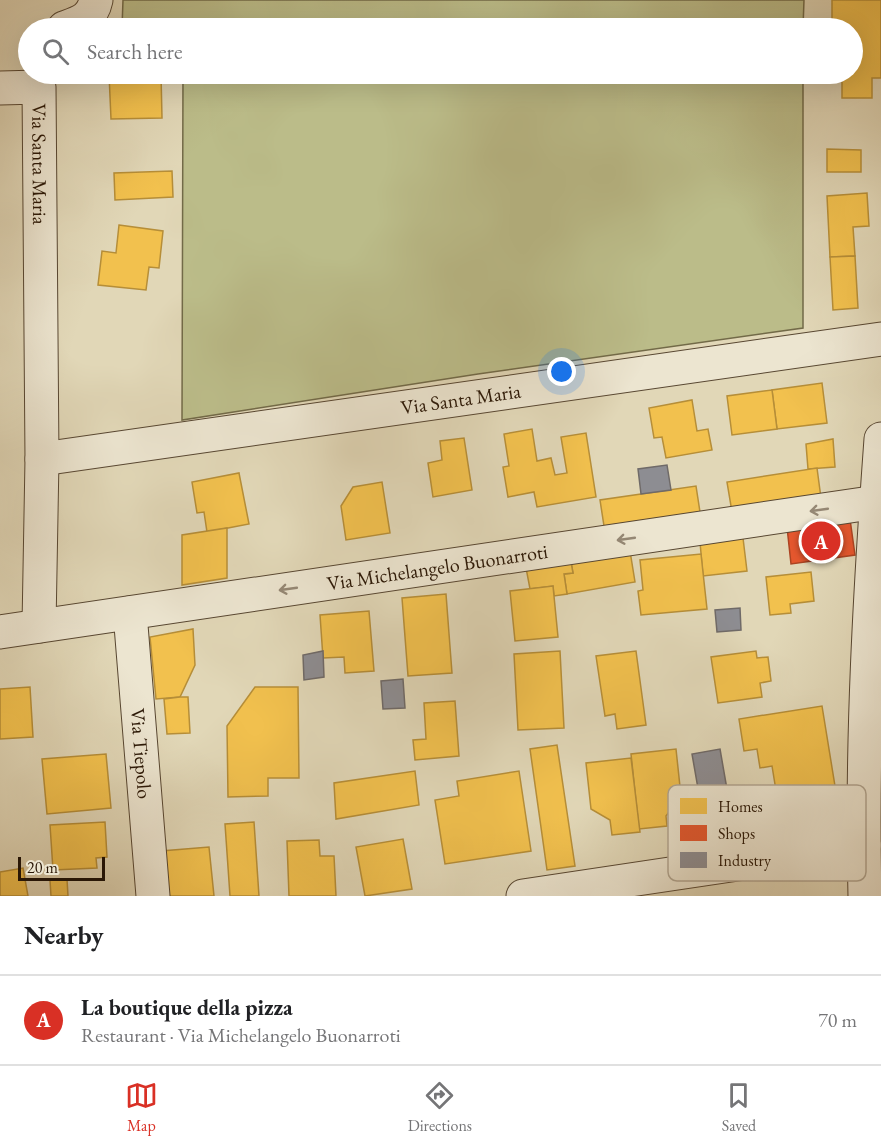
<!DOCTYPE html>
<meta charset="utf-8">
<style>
body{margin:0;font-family:"EB Garamond",serif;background:#f2f2f2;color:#202124}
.scale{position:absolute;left:18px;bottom:15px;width:87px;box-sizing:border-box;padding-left:6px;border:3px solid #2a1706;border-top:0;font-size:16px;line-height:21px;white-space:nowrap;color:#2a1706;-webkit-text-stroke:4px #ece5d0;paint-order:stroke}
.you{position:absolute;left:562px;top:372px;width:21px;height:21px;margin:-15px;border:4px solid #fff;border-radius:50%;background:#1a73e8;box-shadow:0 0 0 9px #1a73e833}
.badge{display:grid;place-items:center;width:39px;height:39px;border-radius:50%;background:#d93025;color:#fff;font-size:20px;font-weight:700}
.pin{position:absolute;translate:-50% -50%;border:3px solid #fff;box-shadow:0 2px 6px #0006}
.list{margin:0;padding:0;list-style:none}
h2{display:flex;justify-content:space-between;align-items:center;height:78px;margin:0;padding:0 24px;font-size:26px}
h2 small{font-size:20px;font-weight:400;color:#757577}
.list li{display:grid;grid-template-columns:39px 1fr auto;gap:18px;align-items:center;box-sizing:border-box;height:90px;padding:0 24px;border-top:2px solid #e0e0e0}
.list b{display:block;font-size:22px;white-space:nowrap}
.list p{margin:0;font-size:20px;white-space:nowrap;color:#757577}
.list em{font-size:20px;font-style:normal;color:#757577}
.icon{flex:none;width:33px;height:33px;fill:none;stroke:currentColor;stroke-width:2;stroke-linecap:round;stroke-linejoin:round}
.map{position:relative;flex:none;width:881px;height:896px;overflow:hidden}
.search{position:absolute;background:#fff;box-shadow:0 6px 24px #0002;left:18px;right:18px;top:18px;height:66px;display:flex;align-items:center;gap:15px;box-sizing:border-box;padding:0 21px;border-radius:33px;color:#757577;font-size:22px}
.sheet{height:168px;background:#fff}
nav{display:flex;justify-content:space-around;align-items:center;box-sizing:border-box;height:84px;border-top:2px solid #e0e0e0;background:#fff;font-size:16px;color:#757577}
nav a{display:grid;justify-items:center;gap:3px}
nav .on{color:#d93025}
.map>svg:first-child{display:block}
</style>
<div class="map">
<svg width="881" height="896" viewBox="0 0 881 896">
<rect width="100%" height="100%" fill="#e1d7b7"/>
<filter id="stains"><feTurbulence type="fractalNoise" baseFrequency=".00333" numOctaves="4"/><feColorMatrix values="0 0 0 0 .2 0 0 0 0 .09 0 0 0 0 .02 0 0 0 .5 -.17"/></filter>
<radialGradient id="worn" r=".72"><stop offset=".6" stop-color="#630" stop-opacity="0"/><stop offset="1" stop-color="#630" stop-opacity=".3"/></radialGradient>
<!-- green -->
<g fill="#bbbc89" stroke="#726a48" stroke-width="1.5">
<polygon points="123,0 804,0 803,28 122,28"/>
<polygon points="183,74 803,74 803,328 478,374 182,420"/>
</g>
<!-- homes -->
<g fill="#f2c14e" stroke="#b68e38" stroke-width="1.5">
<polygon points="832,0 881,0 881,78 872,78 872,98 842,98 842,74 852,74 852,28 832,28"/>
<polygon points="109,74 161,74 162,118 111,119"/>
<polygon points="827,149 861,150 861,172 827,172"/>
<polygon points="172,171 173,197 115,200 114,173"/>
<polygon points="867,193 869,226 853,227 855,256 830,257 827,196"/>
<polygon points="119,225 163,231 159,268 149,267 146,290 98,285 102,251 116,253"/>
<polygon points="855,256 858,308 833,310 830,257"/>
<polygon points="822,383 827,423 777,429 772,390"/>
<polygon points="772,390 777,429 732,435 727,396"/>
<polygon points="692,400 697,431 708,429 712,450 666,458 662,437 654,438 649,408"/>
<polygon points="532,429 537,461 551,458 555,475 567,473 561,437 586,433 596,497 537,507 534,492 508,497 503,467 509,466 504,434"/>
<polygon points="464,438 472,490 433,497 428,463 442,460 440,441"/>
<polygon points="833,439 835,467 808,469 806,444"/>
<polygon points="817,468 821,498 732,512 727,482"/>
<polygon points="239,473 249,524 207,532 204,512 197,513 192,482"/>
<polygon points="382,482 390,533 346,540 341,506 353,487"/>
<polygon points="696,486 700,512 604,526 600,500"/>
<polygon points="227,528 227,578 182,585 182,535"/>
<polygon points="743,538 747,571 703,576 700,542"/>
<polygon points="630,551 635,582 567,594 564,574 573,573 571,562"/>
<polygon points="701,554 707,609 641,615 638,591 643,590 640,560"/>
<polygon points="571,562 573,573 564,574 567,594 554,596 553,586 530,589 526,568"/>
<polygon points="811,572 814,601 790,604 791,613 770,615 766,577"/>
<polygon points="553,586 558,637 515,641 510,591"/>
<polygon points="446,594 452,673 408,676 402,598"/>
<polygon points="369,611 374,671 345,673 344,657 323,658 320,615"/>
<polygon points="193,629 195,665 180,697 156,699 150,637"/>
<polygon points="560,651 564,728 518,730 514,654"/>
<polygon points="636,651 646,725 617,729 615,714 605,716 596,656"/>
<polygon points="756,651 757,658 768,657 771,681 760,683 762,697 718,703 711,657"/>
<polygon points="30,687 33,737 0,739 0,689"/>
<polygon points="255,687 298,687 299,778 268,778 268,796 228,797 227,726"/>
<polygon points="180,697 188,697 190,733 167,734 164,699"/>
<polygon points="455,701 459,756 415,760 413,740 426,739 424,703"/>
<polygon points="822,706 835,786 808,789 812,810 780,815 772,766 760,768 757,749 744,751 739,719"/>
<polygon points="557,745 575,866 547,870 530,749"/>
<polygon points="676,749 681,796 666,816 667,826 639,829 631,754"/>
<polygon points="106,754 111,808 47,814 42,759"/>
<polygon points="631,758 640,832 612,835 610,820 591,809 586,763"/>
<polygon points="415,771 419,805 336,819 334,783"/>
<polygon points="519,771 531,851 445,864 435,800 459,796 457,781"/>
<polygon points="105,822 107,857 96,858 97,868 53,870 50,825"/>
<polygon points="254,822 259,896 230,896 225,824"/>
<polygon points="403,839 412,889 365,896 356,847"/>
<polygon points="319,840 320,856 334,856 336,896 289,896 287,841"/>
<polygon points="209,847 214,896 165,896 161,851"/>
<polygon points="23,868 28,896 0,896 0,872"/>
<polygon points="67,879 68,896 51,896 50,880"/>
</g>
<!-- shops -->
<polygon fill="#e4572e" stroke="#ac4422" stroke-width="1.5" points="850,519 855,555 791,564 787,527"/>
<!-- industry -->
<g fill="#8d8d92" stroke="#6f6a68" stroke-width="1.5">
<polygon points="667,465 671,490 641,494 638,469"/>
<polygon points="740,608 741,630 717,632 715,610"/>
<polygon points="323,651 324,677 304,680 303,655"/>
<polygon points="403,679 405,708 383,709 381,681"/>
<polygon points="720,749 728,795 700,800 692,754"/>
</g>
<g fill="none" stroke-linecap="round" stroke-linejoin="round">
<defs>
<g id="minor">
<path d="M64 28C80 22 92 19 96 0"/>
<path id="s1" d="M0 88 39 87 42 459 39 626"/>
<path id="s2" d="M42 459 881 339"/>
<path id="s3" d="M130 613 153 896"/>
<path id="s4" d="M0 632 877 502"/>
<polyline points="523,896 864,845"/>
<path d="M865 896C861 745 870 590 881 439"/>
</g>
</defs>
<!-- minor casing -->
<use href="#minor" stroke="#584732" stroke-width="35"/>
<!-- minor -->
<use href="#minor" stroke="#ece5d0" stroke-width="33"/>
</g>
<!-- one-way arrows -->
<defs><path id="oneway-shaft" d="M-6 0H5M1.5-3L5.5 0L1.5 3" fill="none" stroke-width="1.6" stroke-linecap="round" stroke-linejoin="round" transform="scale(1.5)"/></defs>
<g stroke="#958875">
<use href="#oneway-shaft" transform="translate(819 510) rotate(172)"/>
<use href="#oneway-shaft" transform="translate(626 539) rotate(172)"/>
<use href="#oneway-shaft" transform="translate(288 589) rotate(172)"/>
</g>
<g text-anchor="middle" stroke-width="6" stroke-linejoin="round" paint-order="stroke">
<!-- street labels -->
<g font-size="20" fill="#2a1706" stroke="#ece5d0">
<text dy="7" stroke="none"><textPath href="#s1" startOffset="116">Via Santa Maria</textPath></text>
<text dy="7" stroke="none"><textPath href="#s2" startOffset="423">Via Santa Maria</textPath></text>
<text dy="7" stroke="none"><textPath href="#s4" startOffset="442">Via Michelangelo Buonarroti</textPath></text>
<text dy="7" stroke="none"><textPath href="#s3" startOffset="141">Via Tiepolo</textPath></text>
</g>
</g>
<!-- legend -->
<rect x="668" y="785" width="198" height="96" rx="9" fill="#ece5d0" stroke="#b2a793" stroke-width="1.5"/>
<rect x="680" y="798" width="27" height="16" fill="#f2c14e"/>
<rect x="680" y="825" width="27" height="16" fill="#e4572e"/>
<rect x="680" y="852" width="27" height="16" fill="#8d8d92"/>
<g font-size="16" fill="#2a1706">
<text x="718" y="812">Homes</text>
<text x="718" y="839">Shops</text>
<text x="718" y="866">Industry</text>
</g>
<rect width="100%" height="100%" filter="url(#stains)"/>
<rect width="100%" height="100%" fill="url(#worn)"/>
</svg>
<div class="scale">20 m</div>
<div class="you"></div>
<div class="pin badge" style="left:821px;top:541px">A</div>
<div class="search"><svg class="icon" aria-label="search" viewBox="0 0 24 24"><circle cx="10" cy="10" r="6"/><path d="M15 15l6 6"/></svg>Search here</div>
</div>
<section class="sheet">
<h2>Nearby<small></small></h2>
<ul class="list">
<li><span class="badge">A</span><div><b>La boutique della pizza</b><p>Restaurant · Via Michelangelo Buonarroti</p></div><em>70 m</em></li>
</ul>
</section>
<nav>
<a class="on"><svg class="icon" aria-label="map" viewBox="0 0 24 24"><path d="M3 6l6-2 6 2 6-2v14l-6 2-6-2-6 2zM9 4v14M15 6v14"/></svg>Map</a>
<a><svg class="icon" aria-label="directions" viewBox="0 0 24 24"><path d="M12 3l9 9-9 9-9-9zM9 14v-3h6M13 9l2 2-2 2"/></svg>Directions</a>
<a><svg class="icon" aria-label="saved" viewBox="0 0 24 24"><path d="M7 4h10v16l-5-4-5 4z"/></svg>Saved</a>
</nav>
